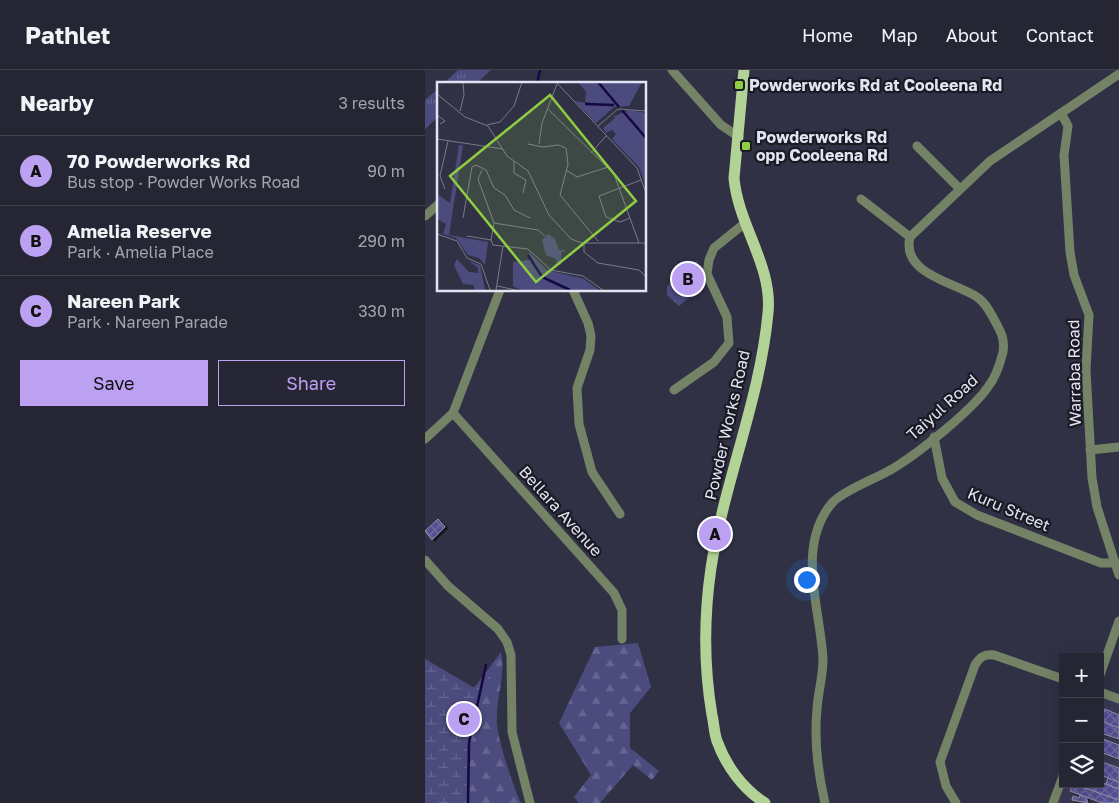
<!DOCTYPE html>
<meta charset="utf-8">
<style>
body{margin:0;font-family:"Golos Text",sans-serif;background:#2d2d3c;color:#f1f3f6}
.controls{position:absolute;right:15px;bottom:15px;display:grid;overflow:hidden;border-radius:0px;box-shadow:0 5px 20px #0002}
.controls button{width:45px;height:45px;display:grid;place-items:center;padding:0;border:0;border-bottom:1px solid #42424f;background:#252534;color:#f1f3f6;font:25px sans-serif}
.you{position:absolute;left:381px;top:509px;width:18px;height:18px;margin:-12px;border:4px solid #fff;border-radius:50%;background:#1a73e8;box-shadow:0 0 0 8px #1a73e833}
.badge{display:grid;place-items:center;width:32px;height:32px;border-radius:50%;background:#bca0f2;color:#111;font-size:16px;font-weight:700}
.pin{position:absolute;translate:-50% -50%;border:2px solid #fff;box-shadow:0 1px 5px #0006}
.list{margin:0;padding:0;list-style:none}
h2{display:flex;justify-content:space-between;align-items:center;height:65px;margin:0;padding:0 20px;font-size:21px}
h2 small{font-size:16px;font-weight:400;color:#a3a5ac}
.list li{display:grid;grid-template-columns:32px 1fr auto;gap:15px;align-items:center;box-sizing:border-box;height:70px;padding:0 20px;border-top:1px solid #42424f}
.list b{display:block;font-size:19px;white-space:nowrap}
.list p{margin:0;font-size:16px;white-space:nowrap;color:#a3a5ac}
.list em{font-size:16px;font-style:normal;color:#a3a5ac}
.actions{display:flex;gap:10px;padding:15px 20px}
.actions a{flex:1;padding:11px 0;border:1px solid #bca0f2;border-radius:0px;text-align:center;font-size:18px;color:#bca0f2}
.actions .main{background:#bca0f2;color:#111}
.icon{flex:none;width:28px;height:28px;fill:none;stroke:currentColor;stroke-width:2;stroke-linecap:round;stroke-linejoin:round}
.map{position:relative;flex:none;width:694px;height:733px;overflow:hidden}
header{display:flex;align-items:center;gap:30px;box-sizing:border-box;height:70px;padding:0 25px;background:#252534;border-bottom:1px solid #42424f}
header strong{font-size:24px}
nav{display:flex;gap:28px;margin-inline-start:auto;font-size:18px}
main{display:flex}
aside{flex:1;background:#252534}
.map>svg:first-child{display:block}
</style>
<header>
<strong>Pathlet</strong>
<nav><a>Home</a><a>Map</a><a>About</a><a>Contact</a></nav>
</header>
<main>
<aside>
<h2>Nearby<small>3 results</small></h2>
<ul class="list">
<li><span class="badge">A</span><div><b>70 Powderworks Rd</b><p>Bus stop · Powder Works Road</p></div><em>90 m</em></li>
<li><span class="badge">B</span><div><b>Amelia Reserve</b><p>Park · Amelia Place</p></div><em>290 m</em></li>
<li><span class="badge">C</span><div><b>Nareen Park</b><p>Park · Nareen Parade</p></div><em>330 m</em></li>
</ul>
<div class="actions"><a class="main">Save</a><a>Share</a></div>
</aside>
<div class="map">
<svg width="694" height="733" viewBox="0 0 694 733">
<defs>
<pattern id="grass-tufts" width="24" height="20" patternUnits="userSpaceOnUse" patternTransform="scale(1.25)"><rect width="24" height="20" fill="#4c4b7e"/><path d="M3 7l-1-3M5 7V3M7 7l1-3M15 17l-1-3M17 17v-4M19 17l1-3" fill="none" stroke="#666591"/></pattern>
<pattern id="forest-firs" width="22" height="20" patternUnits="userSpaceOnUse" patternTransform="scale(1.25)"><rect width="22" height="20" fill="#4c4b7e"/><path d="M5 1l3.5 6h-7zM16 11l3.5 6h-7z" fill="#666591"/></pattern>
<pattern id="wetland-marsh" width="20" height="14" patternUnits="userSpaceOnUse" patternTransform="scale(1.25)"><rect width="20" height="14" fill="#4c4b7e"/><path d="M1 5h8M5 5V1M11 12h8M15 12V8" fill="none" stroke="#666591"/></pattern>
<pattern id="building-cross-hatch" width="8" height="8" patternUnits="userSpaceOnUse" patternTransform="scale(1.25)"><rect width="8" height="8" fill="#535092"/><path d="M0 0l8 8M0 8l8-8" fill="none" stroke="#6c69a2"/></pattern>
<filter id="shadow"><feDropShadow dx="2.5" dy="1.5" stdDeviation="0" flood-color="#0009"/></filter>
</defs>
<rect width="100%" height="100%" fill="#313146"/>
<!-- built -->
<polygon fill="#393954" points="675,627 694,634 694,733 633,733 640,714 675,714"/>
<!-- grass -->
<g fill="url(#grass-tufts)">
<polygon points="33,0 66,0 51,14 18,14"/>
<polygon points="14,18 14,46 0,59 0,30"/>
<polygon points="273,190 271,201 277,217 254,236 242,225 242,216"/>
</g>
<!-- forest -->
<g fill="url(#forest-firs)">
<polygon points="213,573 226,617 205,643 205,678 234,701 227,710 208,695 175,733 154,733 149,727 166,705 134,653 170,577"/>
<path d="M76 582C81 607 70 630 72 655 75 677 87 713 96 733H0V589L49 618Z"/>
</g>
<!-- wetland -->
<polygon fill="url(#wetland-marsh)" points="76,585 52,628 42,672 41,733 0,733 0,589 49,618"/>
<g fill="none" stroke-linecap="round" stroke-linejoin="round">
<!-- stream -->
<g stroke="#150744" stroke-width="2.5">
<polyline points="112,14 115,0"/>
<polyline points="43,733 44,673 61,595"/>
</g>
</g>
<!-- building -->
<g fill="url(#building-cross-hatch)" stroke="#9091aa" filter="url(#shadow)">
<polygon points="13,449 20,457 7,470 0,461"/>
<polygon points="680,639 694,645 694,658 676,651"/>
<polygon points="676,651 694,658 694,669 675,663"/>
<polygon points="675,668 694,675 694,689 675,682"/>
<polygon points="677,692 694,698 694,712 675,705"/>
<polygon points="683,708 694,712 694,719 681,714"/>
<polygon points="675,712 694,719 694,730 652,715 675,714"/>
<polygon points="648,714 694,730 694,733 677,733 645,721"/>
<polygon points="655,725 661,727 663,733 647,730 648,726 654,728"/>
</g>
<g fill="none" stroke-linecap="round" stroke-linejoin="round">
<!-- minor -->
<g stroke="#748366" stroke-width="9">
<polyline points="247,0 296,55 314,67"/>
<polyline points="636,43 643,56 639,85 645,182 649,205 664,245 661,300 667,408 672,437 694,505"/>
<polyline points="492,76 534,118"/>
<polyline points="436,129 485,167"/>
<polyline points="0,146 14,134"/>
<polyline points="148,220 163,253 166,266 165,280 152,318 154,354 167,402 195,444"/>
<polyline points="249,320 289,292 304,273 302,247 282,204 284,190 289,178 320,153"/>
<polyline points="28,343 189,523 197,540 197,569"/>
<polyline points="509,367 517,408 530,432 552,445 676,493 691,493"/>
<polyline points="0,369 28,343 75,220"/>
<polyline points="665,380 694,377"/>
<polyline points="0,490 23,516 73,559 82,572 86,585 87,662 105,733"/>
<polyline points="675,605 694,551"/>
<polyline points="675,622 694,629"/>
<path d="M400 733C393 703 389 670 392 639 393 623 398 606 398 590 396 540 370 477 407 433 418 420 456 407 472 396 496 381 547 340 563 317 571 307 575 294 578 282 580 269 576 262 570 251 565 242 560 232 552 227 529 212 476 204 485 167L565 91 694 4"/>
<path d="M531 733 521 716 515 692 550 595C555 587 559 584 569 585L638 609"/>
<polyline points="628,733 638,706"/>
</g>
<!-- major -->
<path stroke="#b3d295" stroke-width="11" d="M319 0 309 108C313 155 348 196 343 243 335 330 299 412 286 498 279 546 279 598 287 645 289 653 289 663 292 671 301 696 318 719 340 733"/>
</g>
<!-- markers -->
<g fill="#90cd40" stroke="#1a1a24" stroke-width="2">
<rect x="309" y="10" width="10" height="10" rx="2.5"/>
<rect x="316" y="71" width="10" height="10" rx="2.5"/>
</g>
<g text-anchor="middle" stroke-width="4.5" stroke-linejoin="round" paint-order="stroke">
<!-- poi labels -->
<g font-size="16" font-weight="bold" fill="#e3e4f1" stroke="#1a1a24" text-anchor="start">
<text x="324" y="21">Powderworks Rd at Cooleena Rd</text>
<text x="331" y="73">Powderworks Rd<tspan x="331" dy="18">opp Cooleena Rd</tspan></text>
</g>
<!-- street labels -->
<g font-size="16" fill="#e3e4f1" stroke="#1a1a24">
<text transform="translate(649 303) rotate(-91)" y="6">Warraba Road</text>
<text transform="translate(517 337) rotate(-42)" y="6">Taiyul Road</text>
<text transform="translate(302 355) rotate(-77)" y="6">Powder Works Road</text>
<text transform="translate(584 439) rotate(23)" y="6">Kuru Street</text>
<text transform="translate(136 441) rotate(48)" y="6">Bellara Avenue</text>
</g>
</g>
<!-- overview -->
<g transform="translate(12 12)">
<rect width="209" height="209" fill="#313146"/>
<path d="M138 19 150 21 177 25 159 41ZM184 31 209 52V105L202 85 175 57 179 52 175 48 169 51 166 46ZM22 63H26L12 153 51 160 48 183 42 176 31 173 19 156 6 152 9 142 0 137V112L13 121Z" fill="#4c4b7e"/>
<path d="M192 28 209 31V54L194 37 191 40 206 56 209 65 184 39 176 35ZM111 152 118 157 122 168H129L124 171V183L120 182 119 177 109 173 105 158ZM92 170 110 188 147 197 162 208H84L76 204V180L92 178ZM20 177 32 190 41 191V186L32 179 43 183 48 208H37V203L26 202 17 183Z" fill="#4c4b7e"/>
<path d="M141 0H205L192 24 177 25 148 20 149 10ZM92 170 105 196 133 208H85L76 204V180L92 178Z" fill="#4c4b7e"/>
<path fill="none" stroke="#150744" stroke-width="2.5" d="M161 0 182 25M148 22 177 23M185 28 209 56M91 173 105 195 133 208"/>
<path fill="none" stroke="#78798a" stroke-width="1" d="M119 0 200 86 209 111M0 12 28 35 51 44 70 74 91 89 112 133 134 157 145 161H209M110 26 177 92 202 161M23 29 27 13 26 0M0 33 8 39 3 42M50 43 63 40 77 24 85 0M161 44 181 27 209 29M0 57 66 67M91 62 106 65 121 63 129 66 131 82 123 113 161 159M102 62 105 41 120 2M154 71 169 54M77 79V91L89 98 86 111M45 88 41 97 57 141 54 158M129 88 140 95 171 85M8 107 3 94 11 59M26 136 35 85 39 83 49 88 57 106 68 113 77 128 93 136M193 136 183 140 169 135 162 114 204 98M57 141 101 148 108 154M0 152 20 159 30 176 44 182 53 208M30 154 54 158 56 163 91 167 114 188 146 194 166 208M147 161V170L161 181 202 188 209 195M60 204 79 208M59 208 66 164"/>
<path fill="#90cd40" fill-opacity="0.15" stroke="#90cd40" stroke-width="2.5" d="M113 13 199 119 99 200 13 94Z"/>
<rect width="209" height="209" fill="none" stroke="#e3e4f1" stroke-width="2.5"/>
</g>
</svg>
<div class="controls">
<button>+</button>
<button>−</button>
<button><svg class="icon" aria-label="layers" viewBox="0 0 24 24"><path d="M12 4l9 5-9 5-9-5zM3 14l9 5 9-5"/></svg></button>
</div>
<div class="you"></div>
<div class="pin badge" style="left:290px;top:464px">A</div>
<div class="pin badge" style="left:263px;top:209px">B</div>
<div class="pin badge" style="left:39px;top:649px">C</div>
</div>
</main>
